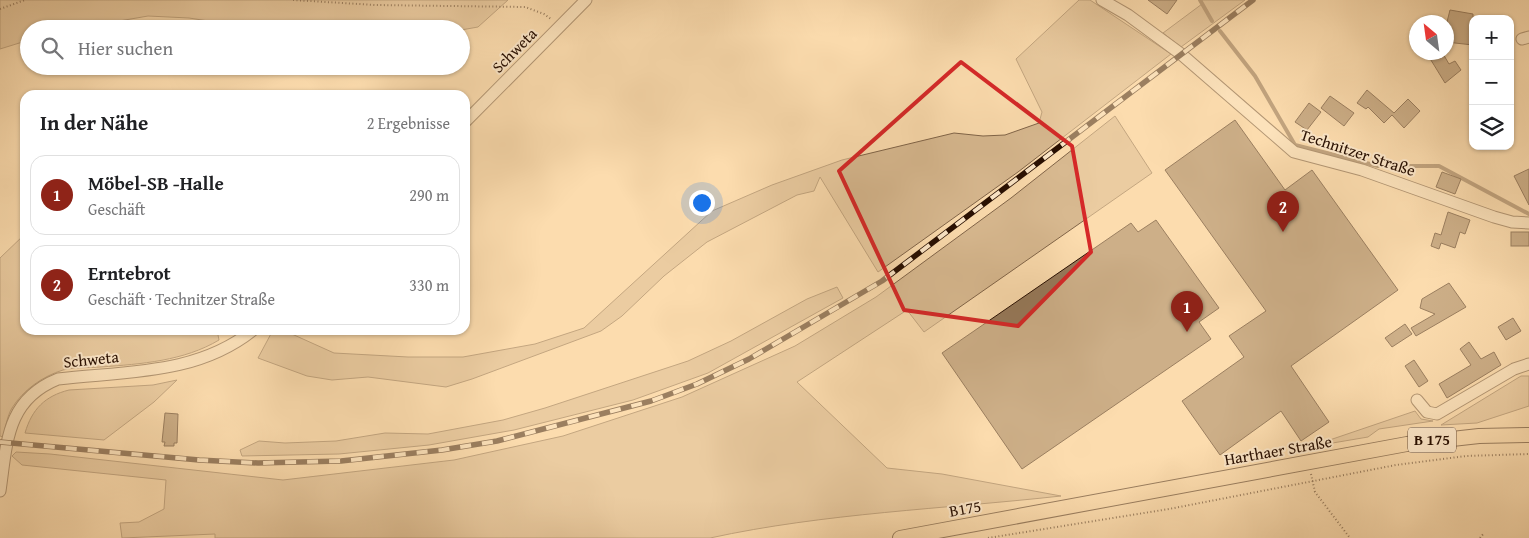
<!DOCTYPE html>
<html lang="de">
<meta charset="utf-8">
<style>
body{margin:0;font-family:"Gentium Book Plus",serif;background:#f6f6f6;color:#202124}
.controls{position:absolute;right:15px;top:15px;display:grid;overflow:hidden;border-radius:10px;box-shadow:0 1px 4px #0004}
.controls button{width:45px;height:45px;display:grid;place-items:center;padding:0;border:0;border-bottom:1px solid #e0e0e0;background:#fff;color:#202124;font:25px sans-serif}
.compass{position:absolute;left:1409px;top:15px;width:45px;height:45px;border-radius:50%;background:#fff;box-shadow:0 1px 4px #0004;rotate:331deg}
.you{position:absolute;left:701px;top:202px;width:18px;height:18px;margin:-12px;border:4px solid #fff;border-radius:50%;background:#1a73e8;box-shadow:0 0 0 8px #1a73e833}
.badge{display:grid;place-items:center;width:32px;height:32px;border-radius:50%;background:#8f2418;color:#fff;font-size:16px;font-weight:700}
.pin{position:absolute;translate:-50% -41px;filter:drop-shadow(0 1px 2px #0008)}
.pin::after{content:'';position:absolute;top:26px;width:18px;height:15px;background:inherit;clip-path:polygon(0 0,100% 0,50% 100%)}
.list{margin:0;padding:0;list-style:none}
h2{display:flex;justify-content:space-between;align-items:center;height:65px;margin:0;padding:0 20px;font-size:21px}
h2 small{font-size:16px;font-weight:400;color:#757577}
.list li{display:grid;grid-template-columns:32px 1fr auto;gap:15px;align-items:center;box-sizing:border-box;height:80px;margin:0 10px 10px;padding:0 10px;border:1px solid #e0e0e0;border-radius:15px}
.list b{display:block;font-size:19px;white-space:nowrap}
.list p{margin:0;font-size:16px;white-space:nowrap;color:#757577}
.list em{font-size:16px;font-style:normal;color:#757577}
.icon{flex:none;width:28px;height:28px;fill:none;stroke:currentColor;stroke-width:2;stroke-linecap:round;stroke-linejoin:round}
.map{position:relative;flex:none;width:1529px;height:538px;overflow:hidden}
.search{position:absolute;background:#fff;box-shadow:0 1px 4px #0004;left:20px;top:20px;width:450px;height:55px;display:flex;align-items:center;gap:12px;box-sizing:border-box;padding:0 18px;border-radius:28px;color:#757577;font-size:19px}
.panel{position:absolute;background:#fff;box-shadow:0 1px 4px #0004;left:20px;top:90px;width:450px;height:245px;border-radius:15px}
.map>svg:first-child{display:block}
</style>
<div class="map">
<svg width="1529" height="538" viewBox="0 0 1529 538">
<rect width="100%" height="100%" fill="#fcdcae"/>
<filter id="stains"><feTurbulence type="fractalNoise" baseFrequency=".004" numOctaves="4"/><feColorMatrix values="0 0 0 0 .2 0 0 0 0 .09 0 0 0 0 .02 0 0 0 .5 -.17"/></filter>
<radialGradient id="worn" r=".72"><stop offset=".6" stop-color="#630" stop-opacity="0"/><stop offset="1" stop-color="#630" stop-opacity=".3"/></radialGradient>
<!-- green -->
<g fill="#d8b990" stroke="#806448">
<polygon points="0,0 508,0 478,27 461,30 260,29 189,18 148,16 73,29 29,29 29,40 0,49"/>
<polygon points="1079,0 1090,0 1171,54 1018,172 878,272 820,177 814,191 797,195 707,242 664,276 622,316 601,331 472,379 446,387 368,377 332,380 307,376 258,358 273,330 283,330 334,353 408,357 463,357 535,344 584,328 712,211 772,185 842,160 954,133 983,136 1005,135 1039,123 1042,112 1016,59"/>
<polygon points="1202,0 1245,0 1181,47 1163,33 1202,4"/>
<path d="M1115 116 1152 173 924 332 907 310 797 382 887 468 942 474 1061 496C944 509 825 513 710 538H215V534L122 538 120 523 139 522 164 509 166 480 22 465 12 456 16 452 50 454 283 480 454 460 563 436 682 397 795 346 876 297 1011 198Z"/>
<path d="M25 234V330H217L219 340C184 361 141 364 101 367 89 368 75 367 63 370 43 376 23 390 12 408 7 416 6 427 3 437L0 436V258Z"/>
<polygon points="837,287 843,298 708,373 633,400 514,430 429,445 339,454 242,456 240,450 259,441 285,443 336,441 385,433 428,434 503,420 545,408 688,361 731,341 807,299"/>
<polygon points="1521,376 1529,376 1529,406 1477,423 1441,425"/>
<path d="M177 380 154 402 104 440 25 433C32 409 45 396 69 390L153 385Z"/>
<polygon points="1415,411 1421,419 1433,421 1379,429 1368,437 1309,447"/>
</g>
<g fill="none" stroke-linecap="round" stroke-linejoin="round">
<!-- stream -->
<g stroke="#7c6045" stroke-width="4">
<polyline points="1200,0 1212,21"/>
<polyline points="1220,31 1255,76 1295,145 1378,166 1439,166 1529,214"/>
</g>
</g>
<!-- building -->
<g fill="#96795a" stroke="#270e00">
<polygon points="1148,0 1177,0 1167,14"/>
<polygon points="1450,10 1473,14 1473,45 1446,42 1446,26"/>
<polygon points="1426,52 1442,52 1449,64 1455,61 1461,70 1445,83"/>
<polygon points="1367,90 1394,113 1408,99 1420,111 1404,128 1392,115 1384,123 1368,107 1366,109 1357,103"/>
<polygon points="1330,96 1354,113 1344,126 1321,108"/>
<polygon points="1309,103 1321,112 1307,130 1295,122"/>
<polygon points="1235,120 1285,190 1312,170 1398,290 1291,366 1329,422 1301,441 1281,411 1220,455 1182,401 1244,357 1229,336 1266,311 1165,170"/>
<polygon points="1529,169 1529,205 1514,176"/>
<polygon points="1442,172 1461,179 1455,194 1436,187"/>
<polygon points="1448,212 1470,220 1465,234 1460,232 1455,248 1441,243 1439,249 1431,246 1435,233 1441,235"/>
<polygon points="1156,220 1219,308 1199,322 1211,339 1022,469 942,353 1131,223 1138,232"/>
<rect x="1511" y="232" width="18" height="14"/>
<polygon points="1449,283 1466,307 1416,336 1411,328 1435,314 1420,308 1422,299"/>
<polygon points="1513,318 1521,331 1506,340 1498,327"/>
<polygon points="1405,324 1412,334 1392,347 1385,338"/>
<polygon points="1469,342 1481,359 1494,352 1501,365 1447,398 1439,384 1471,365 1460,349"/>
<polygon points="1414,360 1428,381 1419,387 1405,366"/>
<polygon points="165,413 178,414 177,443 174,443 174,446 164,446 165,442 162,442"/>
</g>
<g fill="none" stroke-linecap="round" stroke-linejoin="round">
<defs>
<g id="minor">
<polyline points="1102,0 1128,15 1181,54 1294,152 1362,170 1494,217 1512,222 1529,223"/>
<polyline points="1522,39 1529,37"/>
<polyline points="465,122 586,0"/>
<polyline points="1417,400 1427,412 1437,414 1514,369 1529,364"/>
<path d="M0 491C7 443 6 400 58 379 126 371 197 375 253 330"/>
</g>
<polyline id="major" points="900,538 1407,444 1479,436 1529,435"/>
</defs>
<!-- minor casing -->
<use href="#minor" stroke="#5c422c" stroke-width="13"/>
<!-- major casing -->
<use href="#major" stroke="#270e00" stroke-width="16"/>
<!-- path -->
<g stroke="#270e00" stroke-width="2" stroke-dasharray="1 2.5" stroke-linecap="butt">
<polyline points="293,0 375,5 525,7 544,14 551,19"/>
<polyline points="0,9 25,0"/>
<polyline points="1311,474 1315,492 1350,538"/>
<polyline points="988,538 1169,509 1396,465 1466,456 1529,454"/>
<polyline points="1480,538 1484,533"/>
</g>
<!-- minor -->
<use href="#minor" stroke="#fde8ca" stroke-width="11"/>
<!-- major -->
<use href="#major" stroke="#fcdcae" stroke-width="14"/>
<defs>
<polyline id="rail" points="0,442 199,460 258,463 341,461 442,450 497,441 651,401 697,384 749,359 882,281 1253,0"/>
</defs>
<!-- rail casing -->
<use href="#rail" stroke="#270e00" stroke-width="5.5"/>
<!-- rail -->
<use href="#rail" stroke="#fde8ca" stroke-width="4" stroke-dasharray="11" stroke-linecap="butt"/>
</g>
<!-- marked area -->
<path d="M0 0H1529V538H0ZM961 62 1072 146 1091 252 1018 326 904 310 839 171Z" fill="#fcdcae" fill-opacity=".55" fill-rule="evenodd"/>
<path fill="none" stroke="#d62828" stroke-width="4" stroke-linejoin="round" d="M961 62 1072 146 1091 252 1018 326 904 310 839 171Z"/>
<g text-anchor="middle" stroke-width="4" stroke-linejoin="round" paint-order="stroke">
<!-- shield labels -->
<rect fill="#fde8ca" stroke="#674f3d" stroke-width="1" x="1408" y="427.5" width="48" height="25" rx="4"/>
<g font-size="15" font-weight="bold" fill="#270e00">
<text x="1432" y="445">B 175</text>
</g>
<!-- street labels -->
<g font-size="16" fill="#270e00" stroke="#fde8ca">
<text transform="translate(514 50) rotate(-45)" y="6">Schweta</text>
<text transform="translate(1358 152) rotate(18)" y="6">Technitzer Straße</text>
<text transform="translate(91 359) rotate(-6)" y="6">Schweta</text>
<text transform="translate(1278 450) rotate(-10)" y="6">Harthaer Straße</text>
<text transform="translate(965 508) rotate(-10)" y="6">B175</text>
</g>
</g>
<rect width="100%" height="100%" filter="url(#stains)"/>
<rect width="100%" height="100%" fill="url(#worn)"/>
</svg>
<div class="controls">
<button>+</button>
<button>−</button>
<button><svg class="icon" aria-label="layers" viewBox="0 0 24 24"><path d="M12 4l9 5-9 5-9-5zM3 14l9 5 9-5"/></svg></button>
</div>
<svg class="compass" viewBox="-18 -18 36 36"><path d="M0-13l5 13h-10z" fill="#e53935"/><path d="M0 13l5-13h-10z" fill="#757577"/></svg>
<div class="you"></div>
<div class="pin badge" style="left:1187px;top:332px">1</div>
<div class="pin badge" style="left:1283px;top:232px">2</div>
<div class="search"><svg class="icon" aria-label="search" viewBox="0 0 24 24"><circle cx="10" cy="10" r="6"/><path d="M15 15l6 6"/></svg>Hier suchen</div>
<section class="panel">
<h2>In der Nähe<small>2 Ergebnisse</small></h2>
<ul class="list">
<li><span class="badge">1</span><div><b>Möbel-SB -Halle</b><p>Geschäft</p></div><em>290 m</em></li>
<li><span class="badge">2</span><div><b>Erntebrot</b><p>Geschäft · Technitzer Straße</p></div><em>330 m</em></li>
</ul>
</section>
</div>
